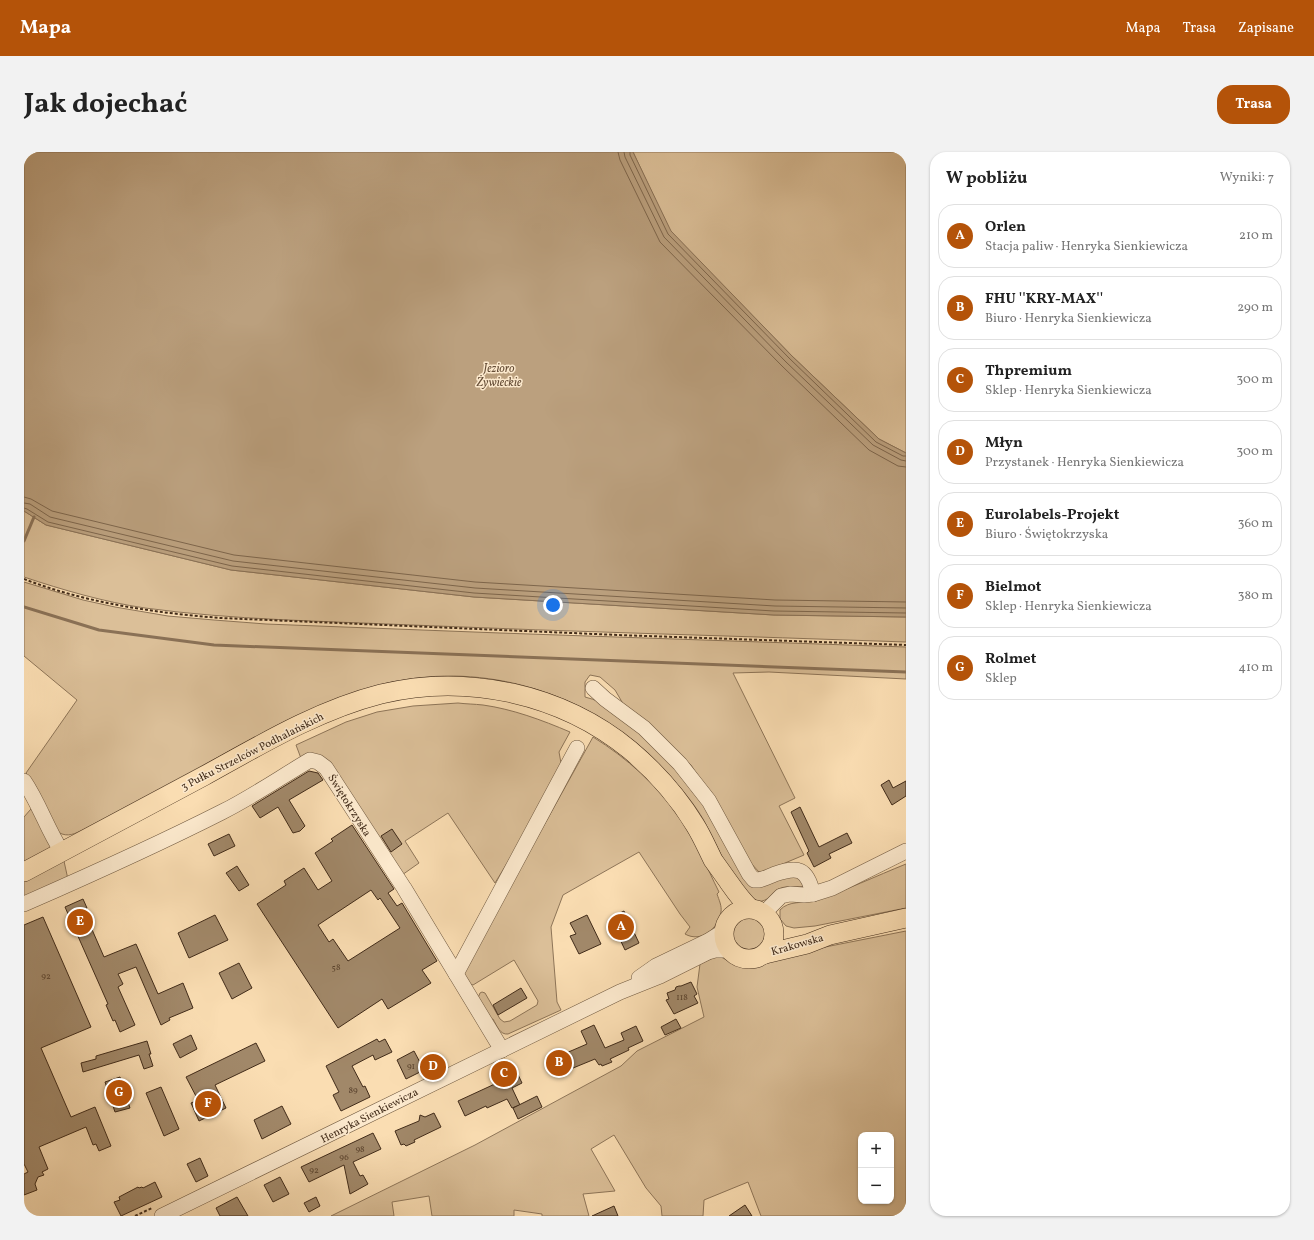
<!DOCTYPE html>
<html lang="pl">
<meta charset="utf-8">
<style>
body{margin:0;font-family:Vollkorn,serif;background:#f2f2f2;color:#222}
.controls{position:absolute;right:12px;bottom:12px;display:grid;overflow:hidden;border-radius:8px;box-shadow:0 1px 3px #0004}
.controls button{width:36px;height:36px;display:grid;place-items:center;padding:0;border:0;border-bottom:1px solid #e0e0e0;background:#fff;color:#222;font:20px sans-serif}
.you{position:absolute;left:529px;top:453px;width:14px;height:14px;margin:-10px;border:3px solid #fff;border-radius:50%;background:#1a73e8;box-shadow:0 0 0 6px #1a73e833}
.badge{display:grid;place-items:center;width:26px;height:26px;border-radius:50%;background:#b45309;color:#fff;font-size:13px;font-weight:700}
.pin{position:absolute;translate:-50% -50%;border:2px solid #fff;box-shadow:0 1px 4px #0006}
.list{margin:0;padding:0;list-style:none}
h2{display:flex;justify-content:space-between;align-items:center;height:52px;margin:0;padding:0 16px;font-size:17px}
h2 small{font-size:13px;font-weight:400;color:#767676}
.list li{display:grid;grid-template-columns:26px 1fr auto;gap:12px;align-items:center;box-sizing:border-box;height:64px;margin:0 8px 8px;padding:0 8px;border:1px solid #e0e0e0;border-radius:16px}
.list b{display:block;font-size:15px;white-space:nowrap}
.list p{margin:0;font-size:13px;white-space:nowrap;color:#767676}
.list em{font-size:13px;font-style:normal;color:#767676}
.map{position:relative;flex:none;width:882px;height:1064px;overflow:hidden;border-radius:16px}
header{display:flex;align-items:center;gap:24px;box-sizing:border-box;height:56px;padding:0 20px;background:#b45309;color:#fff}
header strong{font-size:19px}
nav{display:flex;gap:22px;margin-inline-start:auto;font-size:14px}
.intro{display:flex;align-items:center;justify-content:space-between;box-sizing:border-box;height:96px;padding:0 24px}
h1{margin:0;font-size:28px}
.button{padding:10px 18px;border-radius:16px;background:#b45309;color:#fff;font-size:14px;font-weight:700}
main{display:flex;gap:24px;padding:0 24px}
aside{flex:1;background:#fff;border-radius:16px;box-shadow:0 1px 3px #0004}
.map>svg:first-child{display:block}
</style>
<header>
<strong>Mapa</strong>
<nav><a>Mapa</a><a>Trasa</a><a>Zapisane</a></nav>
</header>
<div class="intro"><h1>Jak dojechać</h1><a class="button">Trasa</a></div>
<main>
<div class="map">
<svg width="882" height="1064" viewBox="0 0 882 1064">
<rect width="100%" height="100%" fill="#faddb2"/>
<filter id="stains"><feTurbulence type="fractalNoise" baseFrequency=".005" numOctaves="4"/><feColorMatrix values="0 0 0 0 .2 0 0 0 0 .09 0 0 0 0 .02 0 0 0 .5 -.17"/></filter>
<radialGradient id="worn" r=".72"><stop offset=".6" stop-color="#630" stop-opacity="0"/><stop offset="1" stop-color="#630" stop-opacity=".3"/></radialGradient>
<!-- green -->
<g fill="#dbbf98" stroke="#8e7558" fill-rule="evenodd">
<polygon points="609,0 882,0 882,301 855,287 768,204 646,79"/>
<path d="M0 359 22 373 207 418 450 445 750 463 882 465V490C717 484 552 480 388 473 299 469 209 468 121 456 80 450 39 438 0 425Z"/>
<path d="M0 430 59 448 91 455 144 464 190 468 242 472 476 481 882 495V527L745 520 709 521 771 646 755 654 780 703 742 719 735 720 725 709 693 653 667 613 632 580 601 555 591 538 576 525 566 523 561 530V545C582 550 600 564 616 578 640 599 663 621 680 647 697 672 710 699 724 725 742 746 764 704 782 733V734C774 736 766 733 757 736 750 738 748 743 743 747 729 755 720 741 714 731L712 732C700 711 691 688 679 667 672 655 662 642 652 631 593 558 496 517 403 525 350 529 301 550 254 573L62 676C54 680 47 685 38 682 24 677 18 645 11 633 8 629 5 625 2 621L53 548 0 504Z"/>
<path d="M434 551C442 552 450 552 459 553 488 557 518 568 546 580L535 600 537 611 513 662 471 731 424 661 381 689 395 711 378 723 304 611 278 609 272 593 322 570 353 560 389 554Z"/>
<path d="M569 585C603 606 633 633 656 666 672 689 683 716 695 740L693 742C695 748 698 754 697 760 694 777 677 791 661 782L666 775 656 762 615 700 539 743 527 775 533 850 537 858 484 882C476 883 473 874 469 867H465L454 846 456 841 458 840 461 841 476 867 480 870 486 869 513 853 514 849 490 808 449 833 444 831 437 820 464 774Z"/>
<polygon points="13,650 38,700 45,732 0,752 0,665"/>
<path d="M882 712V756L791 774 770 776 762 774 756 767V758C765 748 779 752 791 748 821 739 852 724 882 712Z"/>
<circle cx="725" cy="782" r="18"/>
<path d="M882 779V1064H737L724 1030 680 1048 679 1064H638L637 1054 622 1036 590 983 567 997 591 1039 559 1042 565 1064H518V1062L490 1058V1064H408L405 1044 368 1050 370 1064H307L451 993 597 914 613 899 680 865 673 835 676 812 691 805H697L715 814 724 815 736 813 744 808 786 798ZM837 983H867V1049H837Z"/>
</g>
<!-- water -->
<polygon fill="#bba07e" stroke="#8a7156" points="0,0 609,0 647,79 768,204 855,287 882,301 882,465 750,463 450,445 207,418 22,373 0,359"/>
<g fill="none" stroke-linecap="round" stroke-linejoin="round">
<!-- shore -->
<g stroke="#7e664c" stroke-width="1">
<polyline points="594,0 596,8 636,90 758,214 845,298 874,314 882,315"/>
<polyline points="600,0 601,5 640,85 762,210 849,293 877,308 882,309"/>
<polyline points="606,0 606,3 644,82 765,206 852,290 879,304 882,304"/>
<polyline points="0,345 7,347 28,359 210,403 451,430 751,448 882,450"/>
<polyline points="0,351 6,352 26,365 209,409 451,436 751,454 882,456"/>
<polyline points="0,356 3,357 24,370 208,414 450,441 750,459 882,461"/>
</g>
<!-- stream -->
<g stroke="#8a7156" stroke-width="3">
<polyline points="0,389 10,365"/>
<polyline points="0,455 75,478 190,493 882,520"/>
</g>
</g>
<!-- building -->
<g fill="#a18869" stroke="#412b19" fill-rule="evenodd">
<polygon points="285,619 294,621 299,628 265,648 281,674 276,679 269,681 254,655 236,666 228,654"/>
<polygon points="865,628 869,636 882,629 882,644 868,653 857,633"/>
<polygon points="776,655 795,695 823,681 828,691 805,702 807,706 790,715 783,701 785,699 767,660"/>
<path d="M328 673 370 737 364 741 373 754 378 751 413 809 398 818 407 831 364 857 358 847 314 876 233 752 262 733 260 729 280 716 294 738 308 729 291 701 309 689 307 687ZM347 738 354 748 356 746 376 776 324 809 309 787 305 790 294 773Z"/>
<polygon points="368,677 378,692 367,700 357,684"/>
<polygon points="205,682 211,694 190,704 184,692"/>
<polygon points="213,714 225,733 215,739 202,721"/>
<polygon points="59,747 63,756 59,757 80,805 112,792 134,842 159,831 169,856 145,866 146,868 137,873 112,815 94,822 99,832 94,835 111,873 96,880 91,868 89,869 82,853 84,852 41,755"/>
<polygon points="600,759 615,791 601,798 586,766"/>
<polygon points="191,763 204,788 165,806 154,781"/>
<polygon points="563,763 577,792 555,802 546,784 552,782 546,771"/>
<polygon points="19,765 67,875 17,896 47,965 71,955 87,994 75,999 72,992 69,993 62,975 15,995 24,1017 18,1020 20,1023 14,1025 11,1032 13,1038 0,1043 0,1022 4,1020 0,1012 0,773"/>
<polygon points="215,811 228,836 208,847 195,821"/>
<polygon points="667,830 673,842 670,844 674,851 650,862 642,848 645,847 643,841 651,838 652,835 655,834 657,834"/>
<polygon points="497,836 503,846 474,863 469,853"/>
<polygon points="652,867 657,876 641,883 637,875"/>
<polygon points="570,873 581,896 600,888 597,881 612,874 619,889 604,896 605,898 586,907 588,910 578,914 577,912 575,913 571,907 532,923 526,908 563,892 557,879"/>
<polygon points="167,883 173,897 156,906 149,892"/>
<polygon points="353,887 355,890 361,887 368,900 351,908 349,903 328,914 339,935 341,934 346,945 317,959 309,943 315,940 302,914"/>
<polygon points="123,889 127,902 125,902 129,914 120,917 115,903 59,920 57,911 72,907 72,904"/>
<polygon points="232,891 241,909 191,933 202,956 175,969 167,951 174,948 162,925"/>
<polygon points="390,899 400,918 382,927 373,908"/>
<polygon points="489,912 498,931 488,936 496,953 488,956 483,947 463,956 462,954 441,964 434,949 473,931 469,921"/>
<polygon points="96,925 106,956 91,960 81,930"/>
<polygon points="137,935 155,977 140,984 122,941"/>
<polygon points="513,944 518,955 494,967 489,956"/>
<polygon points="258,954 267,972 238,987 230,968"/>
<polygon points="410,961 417,975 390,988 391,990 382,994 380,992 377,993 371,979 395,969 396,963 401,965"/>
<polygon points="349,981 357,997 329,1010 336,1024 339,1023 344,1032 326,1042 320,1013 285,1030 277,1015"/>
<polygon points="176,1006 184,1024 172,1030 163,1012"/>
<polygon points="256,1025 265,1042 249,1050 240,1033"/>
<polygon points="131,1030 138,1045 97,1064 90,1050 96,1048 95,1045 114,1035 115,1036 118,1035 119,1036"/>
<polygon points="213,1045 224,1064 196,1064 192,1056"/>
<polygon points="292,1045 296,1054 285,1060 280,1051"/>
<polygon points="721,1053 728,1064 705,1064"/>
<polygon points="590,1054 594,1064 568,1064"/>
</g>
<g fill="none" stroke-linecap="round" stroke-linejoin="round">
<defs>
<g id="minor">
<path d="M569 536 581 547 620 576 656 612 685 649 725 722 730 728C738 729 743 725 751 722 774 714 783 716 789 742"/>
<path d="M0 629C15 651 23 677 38 700"/>
<path d="M0 752C66 723 133 693 198 660 228 645 257 625 286 608L294 610 302 616 380 736 478 898"/>
<polyline points="740,761 757,744 766,742 780,743 789,742 808,736 882,699"/>
<polyline points="432,822 553,596"/>
<polyline points="615,826 632,814 684,789 700,779"/>
<polyline points="138,1064 596,840 636,824 684,800 691,798 706,798"/>
</g>
<g id="major">
<path d="M0 720C60 688 120 656 180 624 236 593 294 558 357 542 443 521 538 542 606 598 632 620 654 645 671 673 678 684 683 696 689 708 694 715 699 722 704 729 711 739 717 748 726 756"/>
<circle cx="725" cy="782" r="25"/>
<polyline points="741,802 783,792 806,783 882,766"/>
</g>
</defs>
<!-- minor casing -->
<use href="#minor" stroke="#6f583f" stroke-width="16"/>
<!-- major casing -->
<use href="#major" stroke="#412b19" stroke-width="20"/>
<!-- path -->
<g stroke="#412b19" stroke-width="2" stroke-dasharray="3 2" stroke-linecap="butt">
<path d="M0 427C62 451 131 461 197 466L594 483 882 493"/>
<polyline points="111,1064 128,1056"/>
</g>
<!-- minor -->
<use href="#minor" stroke="#fce9cd" stroke-width="15"/>
<!-- major -->
<use href="#major" stroke="#faddb2" stroke-width="19"/>
</g>
<g text-anchor="middle" stroke-width="3" stroke-linejoin="round" paint-order="stroke">
<!-- number labels -->
<g font-size="9" fill="#59422d">
<text x="312" y="818">58</text>
<text x="22" y="827">92</text>
<text x="658" y="848">118</text>
<text x="387" y="917">91</text>
<text x="329" y="941">89</text>
<text x="336" y="1000">98</text>
<text x="320" y="1008">96</text>
<text x="290" y="1021">92</text>
</g>
<!-- street labels -->
<g font-size="11" fill="#412b19" stroke="#fce9cd">
<text transform="translate(228 599) rotate(-27)" y="4">3 Pułku Strzelców Podhalańskich</text>
<text transform="translate(326 653) rotate(58)" y="4">Świętokrzyska</text>
<text transform="translate(773 792) rotate(-16)" y="4">Krakowska</text>
<text transform="translate(345 963) rotate(-27)" y="4">Henryka Sienkiewicza</text>
</g>
<!-- water labels -->
<g font-size="12" font-style="italic" fill="#664e37" stroke="#fce9cd">
<text x="475" y="220">Jezioro<tspan x="475" dy="14">Żywieckie</tspan></text>
</g>
</g>
<rect width="100%" height="100%" filter="url(#stains)"/>
<rect width="100%" height="100%" fill="url(#worn)"/>
</svg>
<div class="controls">
<button>+</button>
<button>−</button>
</div>
<div class="you"></div>
<div class="pin badge" style="left:597px;top:775px">A</div>
<div class="pin badge" style="left:535px;top:911px">B</div>
<div class="pin badge" style="left:480px;top:922px">C</div>
<div class="pin badge" style="left:409px;top:915px">D</div>
<div class="pin badge" style="left:56px;top:770px">E</div>
<div class="pin badge" style="left:184px;top:952px">F</div>
<div class="pin badge" style="left:95px;top:941px">G</div>
</div>
<aside>
<h2>W pobliżu<small>Wyniki: 7</small></h2>
<ul class="list">
<li><span class="badge">A</span><div><b>Orlen</b><p>Stacja paliw · Henryka Sienkiewicza</p></div><em>210 m</em></li>
<li><span class="badge">B</span><div><b>FHU ''KRY-MAX''</b><p>Biuro · Henryka Sienkiewicza</p></div><em>290 m</em></li>
<li><span class="badge">C</span><div><b>Thpremium</b><p>Sklep · Henryka Sienkiewicza</p></div><em>300 m</em></li>
<li><span class="badge">D</span><div><b>Młyn</b><p>Przystanek · Henryka Sienkiewicza</p></div><em>300 m</em></li>
<li><span class="badge">E</span><div><b>Eurolabels-Projekt</b><p>Biuro · Świętokrzyska</p></div><em>360 m</em></li>
<li><span class="badge">F</span><div><b>Bielmot</b><p>Sklep · Henryka Sienkiewicza</p></div><em>380 m</em></li>
<li><span class="badge">G</span><div><b>Rolmet</b><p>Sklep</p></div><em>410 m</em></li>
</ul>
</aside>
</main>
